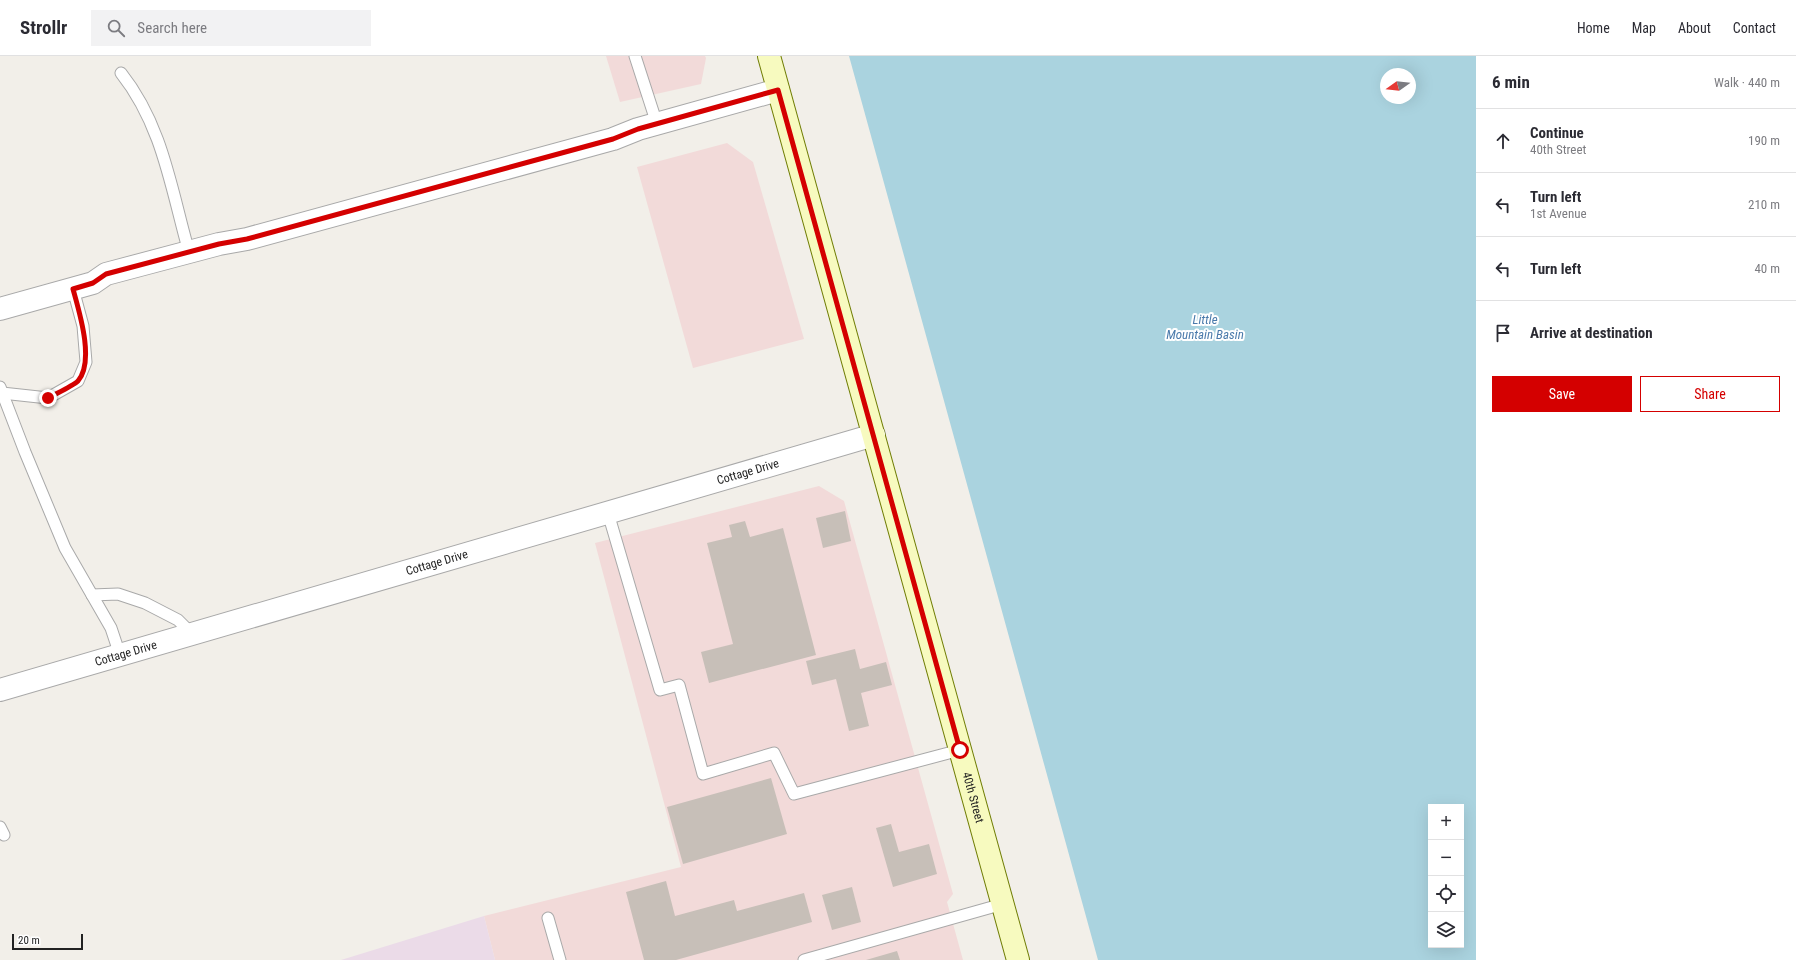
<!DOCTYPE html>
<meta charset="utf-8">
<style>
body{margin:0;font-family:"Roboto Condensed",sans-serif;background:#f2f2f3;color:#2b2b33}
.controls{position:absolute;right:12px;bottom:12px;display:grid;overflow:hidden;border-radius:0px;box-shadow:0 4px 16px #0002}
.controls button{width:36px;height:36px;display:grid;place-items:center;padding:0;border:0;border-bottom:1px solid #e1e1e2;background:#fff;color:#2b2b33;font:20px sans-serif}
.compass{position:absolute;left:1380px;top:12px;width:36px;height:36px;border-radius:50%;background:#fff;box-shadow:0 4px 16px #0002;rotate:255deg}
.scale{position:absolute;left:12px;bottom:10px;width:71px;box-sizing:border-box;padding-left:4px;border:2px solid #222;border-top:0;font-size:11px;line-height:14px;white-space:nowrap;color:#222;-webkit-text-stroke:3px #fff;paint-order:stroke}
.stop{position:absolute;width:12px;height:12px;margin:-9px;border:3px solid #d40000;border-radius:50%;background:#fff}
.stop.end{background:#d40000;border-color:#fff;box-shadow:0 1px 4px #0008}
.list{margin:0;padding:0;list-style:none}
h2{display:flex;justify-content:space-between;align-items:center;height:52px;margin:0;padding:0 16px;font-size:17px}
h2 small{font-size:13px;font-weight:400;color:#7c7c81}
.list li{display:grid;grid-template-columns:26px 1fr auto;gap:12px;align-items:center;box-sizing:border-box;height:64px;padding:0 16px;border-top:1px solid #e1e1e2}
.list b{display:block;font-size:15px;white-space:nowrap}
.list p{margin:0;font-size:13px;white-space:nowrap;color:#7c7c81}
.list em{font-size:13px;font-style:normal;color:#7c7c81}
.actions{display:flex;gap:8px;padding:12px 16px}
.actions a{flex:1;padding:9px 0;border:1px solid #d40000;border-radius:0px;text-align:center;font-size:14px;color:#d40000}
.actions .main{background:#d40000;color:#fff}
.icon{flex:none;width:22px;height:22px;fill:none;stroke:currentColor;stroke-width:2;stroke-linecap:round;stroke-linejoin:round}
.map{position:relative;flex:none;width:1476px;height:904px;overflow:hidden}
header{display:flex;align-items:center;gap:24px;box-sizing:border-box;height:56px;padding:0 20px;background:#fff;border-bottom:1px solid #e1e1e2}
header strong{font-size:19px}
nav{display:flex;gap:22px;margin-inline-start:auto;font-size:14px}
.search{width:280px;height:36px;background:#f2f2f3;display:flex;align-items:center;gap:10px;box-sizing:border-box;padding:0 14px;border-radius:0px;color:#7c7c81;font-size:15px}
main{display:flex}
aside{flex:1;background:#fff}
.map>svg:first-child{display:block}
</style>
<header>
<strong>Strollr</strong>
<div class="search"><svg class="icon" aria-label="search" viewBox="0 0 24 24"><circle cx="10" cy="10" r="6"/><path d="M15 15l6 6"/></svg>Search here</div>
<nav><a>Home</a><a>Map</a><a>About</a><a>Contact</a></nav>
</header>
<main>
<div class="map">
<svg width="1476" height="904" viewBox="0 0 1476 904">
<rect width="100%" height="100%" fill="#f2efe9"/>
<!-- commercial -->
<g fill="#f2dad9">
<polygon points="606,0 705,0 706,2 701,28 620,46"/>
<polygon points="727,87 753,106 804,283 693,312 637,111"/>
<polygon points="819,430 844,445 953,838 947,846 963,904 495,904 484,860 681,811 595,487"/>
</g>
<!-- industrial -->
<polygon fill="#ebdbe8" points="484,860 495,904 341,904"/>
<!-- water -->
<path fill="#aad3df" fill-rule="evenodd" d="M849 0H1476V904H1098ZM1386 18H1410V42H1386ZM1431 751H1461V889H1431Z"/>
<!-- building -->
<g fill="#c7bfb8">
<polygon points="845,455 851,485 823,492 816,462"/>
<polygon points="745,465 750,481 783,472 816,599 709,627 701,596 733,588 707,487 732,481 729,469"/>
<polygon points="855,593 860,613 886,606 892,629 861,637 869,670 849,675 836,623 812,629 806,605"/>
<polygon points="771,722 787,778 683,808 667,751"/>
<polygon points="891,768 899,796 929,788 937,818 893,831 876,772"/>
<polygon points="666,825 675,860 734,844 737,855 804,837 812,866 676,904 644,904 626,836"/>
<polygon points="852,831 861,866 832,874 822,839"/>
<polygon points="897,895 900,904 866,904"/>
</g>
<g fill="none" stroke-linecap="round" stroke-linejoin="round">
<defs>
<g id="service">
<polyline points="635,0 657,68"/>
<path d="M121 17C163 70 171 133 189 196"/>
<polyline points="0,331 25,396 65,492 111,572 120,599"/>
<polyline points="2,337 48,342 78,325 86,306 83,270 73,233"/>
<polyline points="608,457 660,634 679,629 703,718 774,697 794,738 960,694"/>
<polyline points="92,539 118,538 145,547 178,564 192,578"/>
<polyline points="0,771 4,779"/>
<polyline points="548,862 560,904"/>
<polyline points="804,904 1003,848"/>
</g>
<g id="minor">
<polyline points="0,253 93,227 106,218 219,188 247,183 613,83 638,73 778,34"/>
<path id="s1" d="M0 634 874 379"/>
</g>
<g id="secondary">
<path id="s2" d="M769 0 1018 904"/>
</g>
</defs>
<!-- service casing -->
<use href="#service" stroke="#a9a9a9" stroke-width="13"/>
<!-- minor casing -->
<use href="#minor" stroke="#a9a9a9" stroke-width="24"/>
<!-- secondary casing -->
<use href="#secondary" stroke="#707d05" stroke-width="24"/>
<!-- service -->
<use href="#service" stroke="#fff" stroke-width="11"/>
<!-- minor -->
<use href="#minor" stroke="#fff" stroke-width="22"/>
<!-- secondary -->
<use href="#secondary" stroke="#f7fabf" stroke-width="22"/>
</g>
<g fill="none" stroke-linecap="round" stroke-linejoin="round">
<!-- route -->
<path stroke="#d40000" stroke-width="5" d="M48 342C55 338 73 330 78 325 95 305 79 255 73 233L93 227 106 218 219 188 247 183 613 83 638 73 778 34 960 694"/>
</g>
<g text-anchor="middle" stroke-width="4" stroke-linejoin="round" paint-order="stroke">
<!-- street labels -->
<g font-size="12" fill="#222" stroke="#fff">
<text dy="4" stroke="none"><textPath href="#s1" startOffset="779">Cottage Drive</textPath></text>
<text dy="4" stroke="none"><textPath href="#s1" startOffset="455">Cottage Drive</textPath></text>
<text dy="4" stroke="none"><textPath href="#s1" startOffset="131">Cottage Drive</textPath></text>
<text dy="4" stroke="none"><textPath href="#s2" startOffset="769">40th Street</textPath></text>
</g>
<!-- water labels -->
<g font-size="13" font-style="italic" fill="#4a7aab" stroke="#fff">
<text x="1205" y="268">Little<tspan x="1205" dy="15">Mountain Basin</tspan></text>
</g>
</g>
</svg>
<div class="controls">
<button>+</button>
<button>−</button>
<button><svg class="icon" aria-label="locate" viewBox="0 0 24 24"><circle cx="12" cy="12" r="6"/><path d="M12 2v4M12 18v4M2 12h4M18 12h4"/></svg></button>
<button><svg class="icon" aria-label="layers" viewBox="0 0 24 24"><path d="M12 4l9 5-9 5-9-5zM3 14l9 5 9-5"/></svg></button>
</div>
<svg class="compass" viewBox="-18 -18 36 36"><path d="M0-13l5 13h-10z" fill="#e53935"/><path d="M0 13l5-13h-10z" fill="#7c7c81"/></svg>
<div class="scale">20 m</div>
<div class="stop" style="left:960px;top:694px"></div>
<div class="stop end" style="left:48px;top:342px"></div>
</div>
<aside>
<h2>6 min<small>Walk · 440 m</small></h2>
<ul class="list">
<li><svg class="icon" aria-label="ahead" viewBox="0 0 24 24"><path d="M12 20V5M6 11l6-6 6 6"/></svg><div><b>Continue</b><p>40th Street</p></div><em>190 m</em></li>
<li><svg class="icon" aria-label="left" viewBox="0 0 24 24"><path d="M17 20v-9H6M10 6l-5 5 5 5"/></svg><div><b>Turn left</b><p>1st Avenue</p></div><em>210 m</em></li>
<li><svg class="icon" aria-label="left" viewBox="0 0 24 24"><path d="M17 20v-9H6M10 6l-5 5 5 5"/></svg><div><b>Turn left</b></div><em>40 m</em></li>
<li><svg class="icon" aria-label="arrive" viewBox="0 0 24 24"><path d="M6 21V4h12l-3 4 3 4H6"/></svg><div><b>Arrive at destination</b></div></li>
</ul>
<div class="actions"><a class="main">Save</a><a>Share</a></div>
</aside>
</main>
